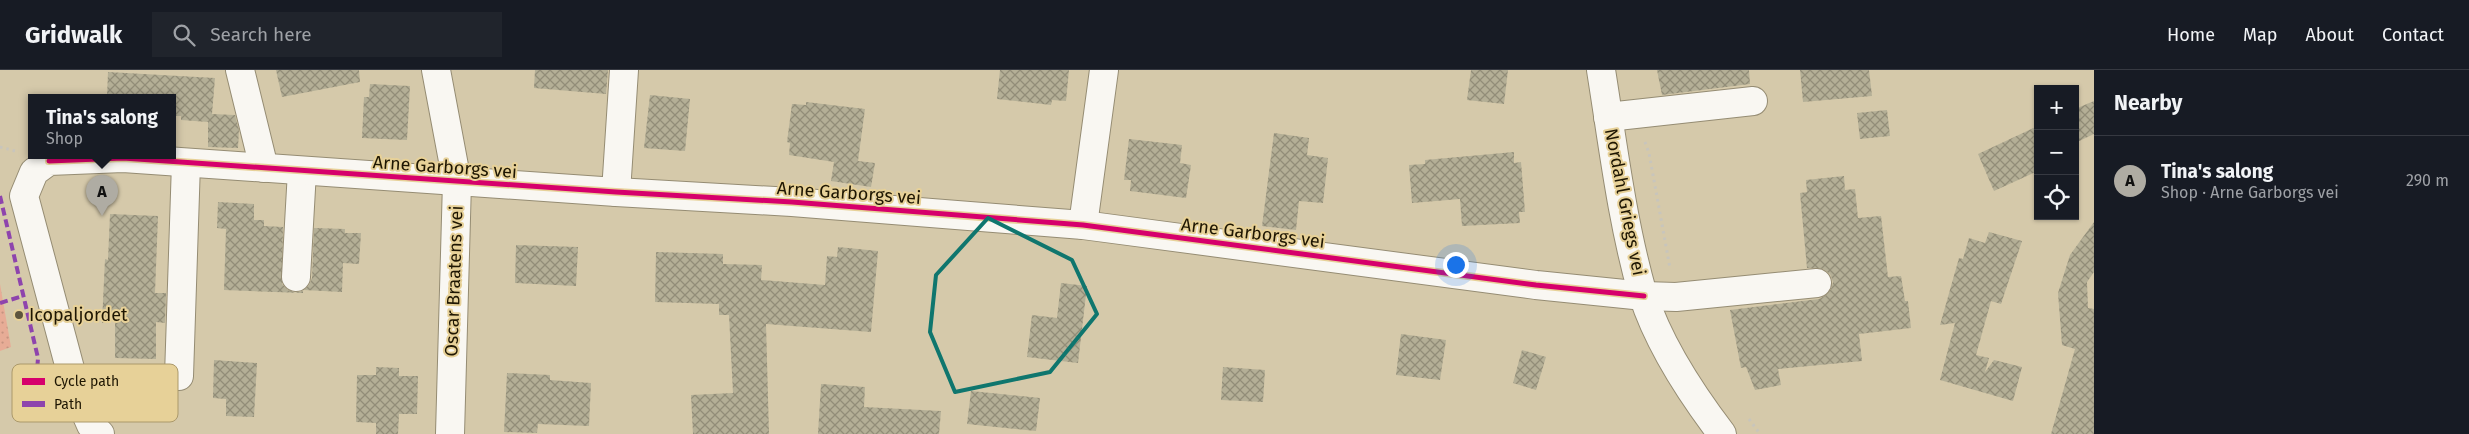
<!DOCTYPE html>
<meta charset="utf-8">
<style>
body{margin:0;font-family:"Fira Sans",sans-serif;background:#20242c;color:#f1f3f6}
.controls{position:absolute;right:15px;top:15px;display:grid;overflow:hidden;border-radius:0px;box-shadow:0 1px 4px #0004}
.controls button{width:45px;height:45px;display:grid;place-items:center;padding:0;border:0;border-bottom:1px solid #363941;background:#171b24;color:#f1f3f6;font:25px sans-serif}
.you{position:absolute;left:1455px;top:194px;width:18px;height:18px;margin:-12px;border:4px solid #fff;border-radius:50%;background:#1a73e8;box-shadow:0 0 0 8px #1a73e833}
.badge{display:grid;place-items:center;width:32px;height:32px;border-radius:50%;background:#afaca3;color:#111;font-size:16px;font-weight:700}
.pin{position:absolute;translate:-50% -41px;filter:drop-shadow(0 1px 2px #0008)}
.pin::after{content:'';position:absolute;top:26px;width:18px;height:15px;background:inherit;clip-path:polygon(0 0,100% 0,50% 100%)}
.popup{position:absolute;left:28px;top:24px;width:148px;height:65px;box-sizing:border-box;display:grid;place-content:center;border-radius:0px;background:#171b24;filter:drop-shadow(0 1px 4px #0005);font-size:16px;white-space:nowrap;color:#9ea1a6}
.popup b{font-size:19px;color:#f1f3f6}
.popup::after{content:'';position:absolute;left:50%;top:100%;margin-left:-10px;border:10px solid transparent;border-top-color:#171b24}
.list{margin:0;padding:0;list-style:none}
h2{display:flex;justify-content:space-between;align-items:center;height:65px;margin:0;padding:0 20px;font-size:21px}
h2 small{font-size:16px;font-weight:400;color:#9ea1a6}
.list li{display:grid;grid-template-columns:32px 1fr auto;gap:15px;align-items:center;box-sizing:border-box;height:90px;padding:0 20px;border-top:1px solid #363941}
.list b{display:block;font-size:19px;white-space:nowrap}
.list p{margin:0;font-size:16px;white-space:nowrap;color:#9ea1a6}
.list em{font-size:16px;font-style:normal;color:#9ea1a6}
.icon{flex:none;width:28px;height:28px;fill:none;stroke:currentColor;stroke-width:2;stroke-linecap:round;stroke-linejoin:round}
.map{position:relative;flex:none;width:2094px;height:364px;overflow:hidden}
header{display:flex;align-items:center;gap:30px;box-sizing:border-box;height:70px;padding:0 25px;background:#171b24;border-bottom:1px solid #363941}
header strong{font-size:24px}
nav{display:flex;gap:28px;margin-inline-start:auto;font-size:18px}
.search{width:350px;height:45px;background:#20242c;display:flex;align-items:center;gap:12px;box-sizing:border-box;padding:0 18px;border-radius:0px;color:#9ea1a6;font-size:19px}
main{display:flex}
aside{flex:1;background:#171b24}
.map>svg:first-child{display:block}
</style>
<header>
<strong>Gridwalk</strong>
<div class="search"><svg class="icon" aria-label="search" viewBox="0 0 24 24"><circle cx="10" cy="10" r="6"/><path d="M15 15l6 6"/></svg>Search here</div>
<nav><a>Home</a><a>Map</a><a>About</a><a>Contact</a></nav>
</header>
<main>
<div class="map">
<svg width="2094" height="364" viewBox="0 0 2094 364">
<defs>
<pattern id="park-dots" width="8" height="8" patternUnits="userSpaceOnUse" patternTransform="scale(1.25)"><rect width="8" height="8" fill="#e7ac96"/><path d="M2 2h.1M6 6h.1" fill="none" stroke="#c69380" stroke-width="1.8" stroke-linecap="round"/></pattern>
<pattern id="building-cross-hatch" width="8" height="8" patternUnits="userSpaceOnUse" patternTransform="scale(1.25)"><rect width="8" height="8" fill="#b4af96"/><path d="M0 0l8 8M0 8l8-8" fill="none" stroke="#928d78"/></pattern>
</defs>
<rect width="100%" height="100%" fill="#d5c9aa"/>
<!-- park -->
<polygon fill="url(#park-dots)" points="0,214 11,277 0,281"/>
<!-- building -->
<g fill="url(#building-cross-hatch)">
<polygon points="276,0 359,0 360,12 282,27"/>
<polygon points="535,0 608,0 606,24 534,18"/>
<polygon points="1000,0 1069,0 1066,31 1052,30 1051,35 997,29"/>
<polygon points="1471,0 1508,0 1504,34 1467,30"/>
<polygon points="1657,0 1749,0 1750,14 1662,25"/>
<polygon points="1800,0 1869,0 1872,26 1803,32"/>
<polygon points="108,2 215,8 212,44 235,45 239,60 238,78 208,77 208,52 181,50 181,46 172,46 172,27 107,27"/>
<polygon points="370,14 410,16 407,70 362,68 364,27 369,27"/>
<polygon points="650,25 690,29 685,81 644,78"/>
<polygon points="2094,31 2094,64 2075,73 2075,39"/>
<polygon points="806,32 865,39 858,91 875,93 871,117 831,111 834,92 789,85 790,73 787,72 792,34 806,35"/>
<polygon points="1887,40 1890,66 1860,69 1857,43"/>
<polygon points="2038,56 2038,101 1994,121 1978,84"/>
<polygon points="1274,63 1309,68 1307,85 1328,88 1323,133 1299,131 1296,160 1262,156"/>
<polygon points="1129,69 1182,75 1180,93 1191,95 1186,128 1130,121 1131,110 1124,110"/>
<polygon points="1514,82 1514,93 1521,92 1525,142 1519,142 1520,153 1462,156 1460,129 1412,133 1409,95 1425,94 1425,90"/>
<polygon points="1844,106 1845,120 1855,119 1858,148 1881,146 1888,207 1901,206 1905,231 1908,231 1911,258 1859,264 1862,291 1778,299 1781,315 1755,320 1746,297 1741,298 1730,240 1819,229 1826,225 1831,219 1833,212 1830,204 1823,199 1807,198 1800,123 1807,122 1806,110"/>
<polygon points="218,132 254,134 254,150 264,150 264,156 283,157 282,214 288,220 296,223 303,221 303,223 224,220 226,159 217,158"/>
<polygon points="110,144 158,146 155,223 166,223 165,253 156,252 156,289 115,288 115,249 102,253 105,189 108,190"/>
<polygon points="2094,152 2094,202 2087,212 2088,238 2094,239 2094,364 2051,364 2075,279 2062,275 2058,223 2070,185"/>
<polygon points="314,158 345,159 345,163 361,163 359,194 343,193 342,222 304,220 309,215 312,208"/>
<polygon points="1989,162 2022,171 2001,234 1991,231 1976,285 1989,288 1985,302 1994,290 2022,297 2013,331 1940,310 1955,253 1940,255 1959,188 1963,189 1969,168 1985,173"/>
<polygon points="516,175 578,177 576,216 515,213"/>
<polygon points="838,177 878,181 871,262 766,254 769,364 693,364 691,325 733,323 729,245 719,245 719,234 655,232 656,182 723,184 723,194 762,195 761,210 825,215 827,186 837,187"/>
<polygon points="1061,213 1087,216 1078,293 1027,287 1032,245 1057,248"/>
<polygon points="1401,264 1446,270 1440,310 1396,305"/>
<polygon points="1522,280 1546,287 1536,320 1513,313"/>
<polygon points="214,290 257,293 254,347 226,346 226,329 213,328"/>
<polygon points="376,297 399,298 399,306 418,306 417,344 399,344 398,364 376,364 376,353 356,352 357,305 376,305"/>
<polygon points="1223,297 1265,300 1263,332 1221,330"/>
<polygon points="507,303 550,305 550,310 591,313 589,356 538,354 537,363 504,362"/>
<polygon points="821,314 865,317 864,337 941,341 939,364 818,364"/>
<polygon points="971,321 1040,328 1036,361 967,354"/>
</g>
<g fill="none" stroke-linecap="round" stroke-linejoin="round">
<defs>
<g id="minor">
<polyline points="240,0 264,98"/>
<polyline points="436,0 457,112 450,364"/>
<path d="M1601 0C1613 75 1622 152 1643 225 1659 275 1690 322 1722 364"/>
<polyline points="1608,47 1753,31"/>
<polyline points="616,122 624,0"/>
<polyline points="1083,155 1104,0"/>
<polyline points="296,207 302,101"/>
<polyline points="179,306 186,93"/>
<polyline points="100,364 91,355 76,321 24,126 34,102 49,91 123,88 616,122 792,132 1083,155 1536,215 1644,226 1676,227 1817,213"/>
</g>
</defs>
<!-- minor casing -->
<use href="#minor" stroke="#958c73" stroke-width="30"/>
<!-- path -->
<g stroke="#c8c5bc" stroke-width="3" stroke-dasharray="2.5 4" stroke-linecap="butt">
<polyline points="1645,72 1649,83 1670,198"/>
<polyline points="0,77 15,81"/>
<polyline points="1749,349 1760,364"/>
</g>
<!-- minor -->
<use href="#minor" stroke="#f9f7f2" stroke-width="28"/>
<!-- quiet -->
<g stroke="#8e44ad" stroke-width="4" stroke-dasharray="8 4" stroke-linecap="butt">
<polyline points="0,126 38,288 37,301"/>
<polyline points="0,233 23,226"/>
</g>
<defs>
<polyline id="cycleway" points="49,91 123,88 616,122 792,132 1083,155 1536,215 1644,226"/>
</defs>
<!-- cycleway casing -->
<use href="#cycleway" stroke="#e7d198" stroke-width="8"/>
<!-- cycleway -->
<use href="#cycleway" stroke="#d6006c" stroke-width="5"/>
</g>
<!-- marked area -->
<path fill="none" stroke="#0f766e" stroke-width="4" stroke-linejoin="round" d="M988 148 1072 190 1097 244 1050 302 955 322 930 262 936 205Z"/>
<!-- markers -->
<circle fill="#5e553d" stroke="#e7d198" stroke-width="2" cx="19" cy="245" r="5"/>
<g text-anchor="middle" stroke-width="4" stroke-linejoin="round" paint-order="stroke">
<!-- street labels -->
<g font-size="18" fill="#1e1602" stroke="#e7d198">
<text transform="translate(445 97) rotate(4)" y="6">Arne Garborgs vei</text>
<text transform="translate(849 123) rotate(4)" y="6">Arne Garborgs vei</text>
<text transform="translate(1625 132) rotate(79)" y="6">Nordahl Griegs vei</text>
<text transform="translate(1253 163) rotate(7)" y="6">Arne Garborgs vei</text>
<text transform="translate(454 211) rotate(-88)" y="6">Oscar Braatens vei</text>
</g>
<!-- poi labels -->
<g font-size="18" fill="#1e1602" stroke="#e7d198" text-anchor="start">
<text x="29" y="251">Icopaljordet</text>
</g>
</g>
<!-- legend -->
<rect x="12" y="294" width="166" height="58" rx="8" fill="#e7d198" stroke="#ab996b" stroke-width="1"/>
<rect x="22" y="308" width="23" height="7" fill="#d6006c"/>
<rect x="22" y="331" width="23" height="6" fill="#8e44ad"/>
<g font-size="14" fill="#1e1602">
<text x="54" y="316">Cycle path</text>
<text x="54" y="339">Path</text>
</g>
</svg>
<div class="controls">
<button>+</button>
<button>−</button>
<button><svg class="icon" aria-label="locate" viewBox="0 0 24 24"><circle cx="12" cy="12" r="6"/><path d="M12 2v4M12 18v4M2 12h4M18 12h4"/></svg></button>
</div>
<div class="you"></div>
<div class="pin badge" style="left:102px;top:146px">A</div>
<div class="popup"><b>Tina's salong</b>Shop</div>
</div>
<aside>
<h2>Nearby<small></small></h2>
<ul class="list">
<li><span class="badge">A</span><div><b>Tina's salong</b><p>Shop · Arne Garborgs vei</p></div><em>290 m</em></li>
</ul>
</aside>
</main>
